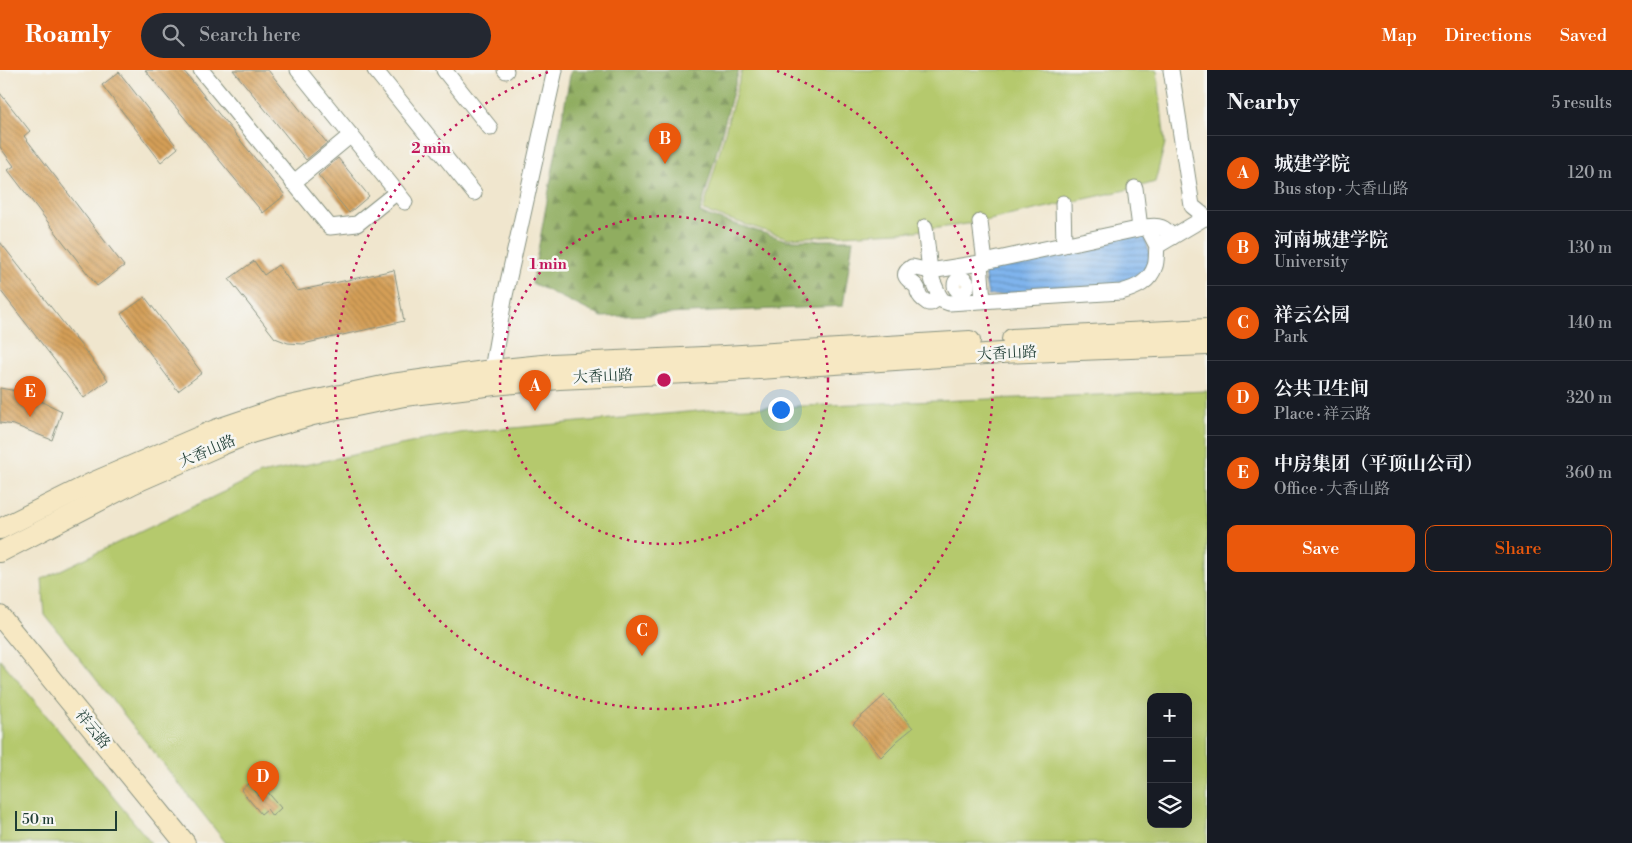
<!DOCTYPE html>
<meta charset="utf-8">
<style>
body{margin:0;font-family:"Libre Bodoni","Noto Serif SC",serif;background:#242831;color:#f1f3f6}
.controls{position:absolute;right:15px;bottom:15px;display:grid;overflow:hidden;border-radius:10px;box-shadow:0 5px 20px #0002}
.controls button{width:45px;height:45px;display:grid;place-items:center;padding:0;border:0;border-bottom:1px solid #363941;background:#171b24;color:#f1f3f6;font:25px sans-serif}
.scale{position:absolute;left:15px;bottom:12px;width:102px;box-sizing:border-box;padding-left:5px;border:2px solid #1f3d34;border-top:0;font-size:14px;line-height:18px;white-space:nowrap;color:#1f3d34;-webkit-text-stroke:4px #f6f6f2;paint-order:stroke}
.you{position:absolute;left:780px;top:339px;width:18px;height:18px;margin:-12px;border:4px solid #fff;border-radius:50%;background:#1a73e8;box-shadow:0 0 0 8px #1a73e833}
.badge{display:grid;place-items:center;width:32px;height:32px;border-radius:50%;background:#ea580c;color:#fff;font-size:16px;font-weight:700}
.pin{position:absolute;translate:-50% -41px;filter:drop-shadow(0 1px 2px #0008)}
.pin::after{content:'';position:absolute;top:26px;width:18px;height:15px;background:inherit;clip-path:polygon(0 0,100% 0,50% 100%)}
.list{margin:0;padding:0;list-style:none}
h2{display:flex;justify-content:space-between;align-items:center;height:65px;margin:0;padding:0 20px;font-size:21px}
h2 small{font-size:16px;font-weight:400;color:#9ea1a6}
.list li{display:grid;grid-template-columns:32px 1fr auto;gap:15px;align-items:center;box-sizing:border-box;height:75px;padding:0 20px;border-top:1px solid #363941}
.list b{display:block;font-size:19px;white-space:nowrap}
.list p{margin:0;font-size:16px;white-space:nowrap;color:#9ea1a6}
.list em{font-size:16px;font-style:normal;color:#9ea1a6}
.actions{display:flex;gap:10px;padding:15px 20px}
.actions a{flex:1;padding:11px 0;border:1px solid #ea580c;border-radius:10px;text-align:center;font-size:18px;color:#ea580c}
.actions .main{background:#ea580c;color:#fff}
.icon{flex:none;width:28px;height:28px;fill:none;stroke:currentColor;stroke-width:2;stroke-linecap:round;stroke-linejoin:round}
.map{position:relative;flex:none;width:1207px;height:773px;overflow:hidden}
header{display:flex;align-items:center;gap:30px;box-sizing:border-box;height:70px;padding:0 25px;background:#ea580c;color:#fff}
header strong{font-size:24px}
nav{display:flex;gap:28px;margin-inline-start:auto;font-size:18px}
.search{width:350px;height:45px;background:#242831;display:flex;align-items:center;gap:12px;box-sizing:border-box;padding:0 18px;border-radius:28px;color:#9ea1a6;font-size:19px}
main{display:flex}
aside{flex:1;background:#171b24}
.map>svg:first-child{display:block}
</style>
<header>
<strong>Roamly</strong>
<div class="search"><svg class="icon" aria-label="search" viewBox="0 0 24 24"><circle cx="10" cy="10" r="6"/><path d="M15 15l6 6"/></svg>Search here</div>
<nav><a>Map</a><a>Directions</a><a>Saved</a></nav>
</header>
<main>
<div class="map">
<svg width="1207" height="773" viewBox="0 0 1207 773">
<defs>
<pattern id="forest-firs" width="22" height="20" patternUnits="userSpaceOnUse" patternTransform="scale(1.25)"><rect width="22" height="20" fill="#90ad60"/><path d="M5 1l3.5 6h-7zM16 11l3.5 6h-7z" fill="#758e50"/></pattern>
<pattern id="water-rules" width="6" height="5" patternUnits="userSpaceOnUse" patternTransform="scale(1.25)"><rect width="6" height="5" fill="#7fb4ed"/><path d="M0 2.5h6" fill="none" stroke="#6794c1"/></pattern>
<pattern id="building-back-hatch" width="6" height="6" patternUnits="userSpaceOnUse" patternTransform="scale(1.25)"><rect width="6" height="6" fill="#d59f57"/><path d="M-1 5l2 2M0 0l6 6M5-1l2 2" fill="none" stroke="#ac8349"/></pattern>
</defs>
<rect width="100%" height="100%" fill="#f6f6f2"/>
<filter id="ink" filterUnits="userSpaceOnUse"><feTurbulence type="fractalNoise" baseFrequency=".02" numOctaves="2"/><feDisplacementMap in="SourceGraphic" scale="10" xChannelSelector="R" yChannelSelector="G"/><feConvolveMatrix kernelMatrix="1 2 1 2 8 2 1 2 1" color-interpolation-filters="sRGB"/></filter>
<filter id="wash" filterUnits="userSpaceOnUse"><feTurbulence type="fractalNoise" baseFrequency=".0096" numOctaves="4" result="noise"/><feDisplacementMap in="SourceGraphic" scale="20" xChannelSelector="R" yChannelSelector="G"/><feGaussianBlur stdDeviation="1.12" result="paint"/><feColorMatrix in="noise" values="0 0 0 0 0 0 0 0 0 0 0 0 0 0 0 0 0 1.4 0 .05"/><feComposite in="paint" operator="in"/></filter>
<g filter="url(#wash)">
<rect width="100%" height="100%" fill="#f0e6ce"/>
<!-- green -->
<g fill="#b5c96d" stroke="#6a8350" fill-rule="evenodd">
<polygon points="742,0 1157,0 1165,73 1155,112 1135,118 980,152 953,156 916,161 788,168 703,141"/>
<path d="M1207 321V773H226L45 545 42 509 261 404 459 363 720 339ZM1151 627H1188V754H1151Z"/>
<polygon points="0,589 151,773 0,773"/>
</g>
<!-- forest -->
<polygon fill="url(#forest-firs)" stroke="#58754a" points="571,0 739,0 700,143 786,170 853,170 843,236 602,247 532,213"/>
<!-- water -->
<polygon fill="url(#water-rules)" stroke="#4f7890" points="1143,162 1152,190 1148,200 1128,215 988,226 983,197"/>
<g id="blocks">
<!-- building -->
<g fill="url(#building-back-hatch)">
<polygon points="145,0 183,0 285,125 263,143"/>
<polygon points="233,0 268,0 327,73 306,90"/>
<polygon points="119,2 178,78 161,92 102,15"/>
<polygon points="0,23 30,61 24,66 124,196 97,216 8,100 14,96 0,77"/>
<polygon points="338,88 369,126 349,143 318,105"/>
<polygon points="0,172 108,310 84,328 0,220"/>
<polygon points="254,191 264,205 278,195 297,221 394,200 404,251 303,274 288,273 275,268 229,209"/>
<polygon points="145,227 202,303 178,321 121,244"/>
<polygon points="0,318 22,322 62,341 52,370 14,355 0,353"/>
<polygon points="885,625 913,658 897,671 881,687 853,654"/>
<polygon points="249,713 259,726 266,720 281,738 272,746 267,739 261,744 241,720"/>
</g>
</g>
</g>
<g filter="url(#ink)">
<use href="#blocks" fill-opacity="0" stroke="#889281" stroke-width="1"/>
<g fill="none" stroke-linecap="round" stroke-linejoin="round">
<defs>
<g id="minor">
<polyline points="201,0 330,157 357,154 397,122"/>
<polyline points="298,0 405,132"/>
<polyline points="375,0 474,123"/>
<polyline points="444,0 490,58"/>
<polyline points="505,0 506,1"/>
<polyline points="1171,0 1192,136 1207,148"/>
<polyline points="293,113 351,65"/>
<polyline points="1135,118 1140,158"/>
<polyline points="1063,133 1064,175"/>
<polyline points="980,152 985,192"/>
<path d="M925 157 930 201 912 197C898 206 910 210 916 216 920 221 916 219 919 224 920 228 925 231 928 233H931L940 227"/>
<path d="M1147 157C1159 155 1165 157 1172 167"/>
<path d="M1157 176 1147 157 980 193 930 201 933 212 941 230 949 233 1121 222C1136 218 1150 212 1155 196 1157 191 1156 182 1157 176L1206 147"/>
<polyline points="980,193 983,230"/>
<circle cx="961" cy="215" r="6"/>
<polyline points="493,309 492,300 504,230 555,0"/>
</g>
<g id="secondary">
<polyline points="1012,269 1207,259"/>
<polyline points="0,459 94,412 215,360 280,338 392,314 492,300 552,294 725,286 970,271"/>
<polyline points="0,482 132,414 221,375 251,363 313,345 404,326 494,315 559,309 729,301 1001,283 1207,275"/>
<polyline points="0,546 185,773"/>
</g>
</defs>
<!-- minor casing -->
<use href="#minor" stroke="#889281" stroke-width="17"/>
<!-- secondary casing -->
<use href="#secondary" stroke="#889281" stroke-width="22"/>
<!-- minor -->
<use href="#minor" stroke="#fff" stroke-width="15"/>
<!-- secondary -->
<use href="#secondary" stroke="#f7e8c3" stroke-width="20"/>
</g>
</g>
<!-- distance rings -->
<g fill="none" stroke="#c2185b" stroke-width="2.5" stroke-dasharray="2.5 5">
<circle cx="664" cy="310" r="164"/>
<path d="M777 1A329 329 0 1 1 551 1"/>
</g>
<g text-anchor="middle" stroke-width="5" stroke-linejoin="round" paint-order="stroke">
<!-- street labels -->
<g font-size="15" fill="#1f3d34" stroke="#f6f6f2">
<text transform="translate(1007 283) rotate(-3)" y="5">大香山路</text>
<text transform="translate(603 306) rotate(-3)" y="5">大香山路</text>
<text transform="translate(207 381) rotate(-23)" y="5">大香山路</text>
<text transform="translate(93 659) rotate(51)" y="5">祥云路</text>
</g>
</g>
<circle cx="664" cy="310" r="8" fill="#c2185b" stroke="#f6f6f2" stroke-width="2.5"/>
<g font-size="15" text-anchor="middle" font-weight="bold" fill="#c2185b" stroke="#f6f6f2" stroke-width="5" stroke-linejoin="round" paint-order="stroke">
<text x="431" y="83">2 min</text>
<text x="548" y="199">1 min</text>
</g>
</svg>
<div class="controls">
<button>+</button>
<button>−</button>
<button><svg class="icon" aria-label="layers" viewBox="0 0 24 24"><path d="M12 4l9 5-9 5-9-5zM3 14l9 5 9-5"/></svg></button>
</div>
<div class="scale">50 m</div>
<div class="you"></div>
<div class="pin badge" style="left:535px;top:341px">A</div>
<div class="pin badge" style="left:665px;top:94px">B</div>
<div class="pin badge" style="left:642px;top:586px">C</div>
<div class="pin badge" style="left:263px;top:732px">D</div>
<div class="pin badge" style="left:30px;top:347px">E</div>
</div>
<aside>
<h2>Nearby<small>5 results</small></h2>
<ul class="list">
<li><span class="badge">A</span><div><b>城建学院</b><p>Bus stop · 大香山路</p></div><em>120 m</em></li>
<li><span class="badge">B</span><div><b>河南城建学院</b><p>University</p></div><em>130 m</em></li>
<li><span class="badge">C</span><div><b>祥云公园</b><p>Park</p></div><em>140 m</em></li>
<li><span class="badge">D</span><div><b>公共卫生间</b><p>Place · 祥云路</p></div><em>320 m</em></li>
<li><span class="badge">E</span><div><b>中房集团（平顶山公司）</b><p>Office · 大香山路</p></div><em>360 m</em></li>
</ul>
<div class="actions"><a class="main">Save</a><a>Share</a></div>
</aside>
</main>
